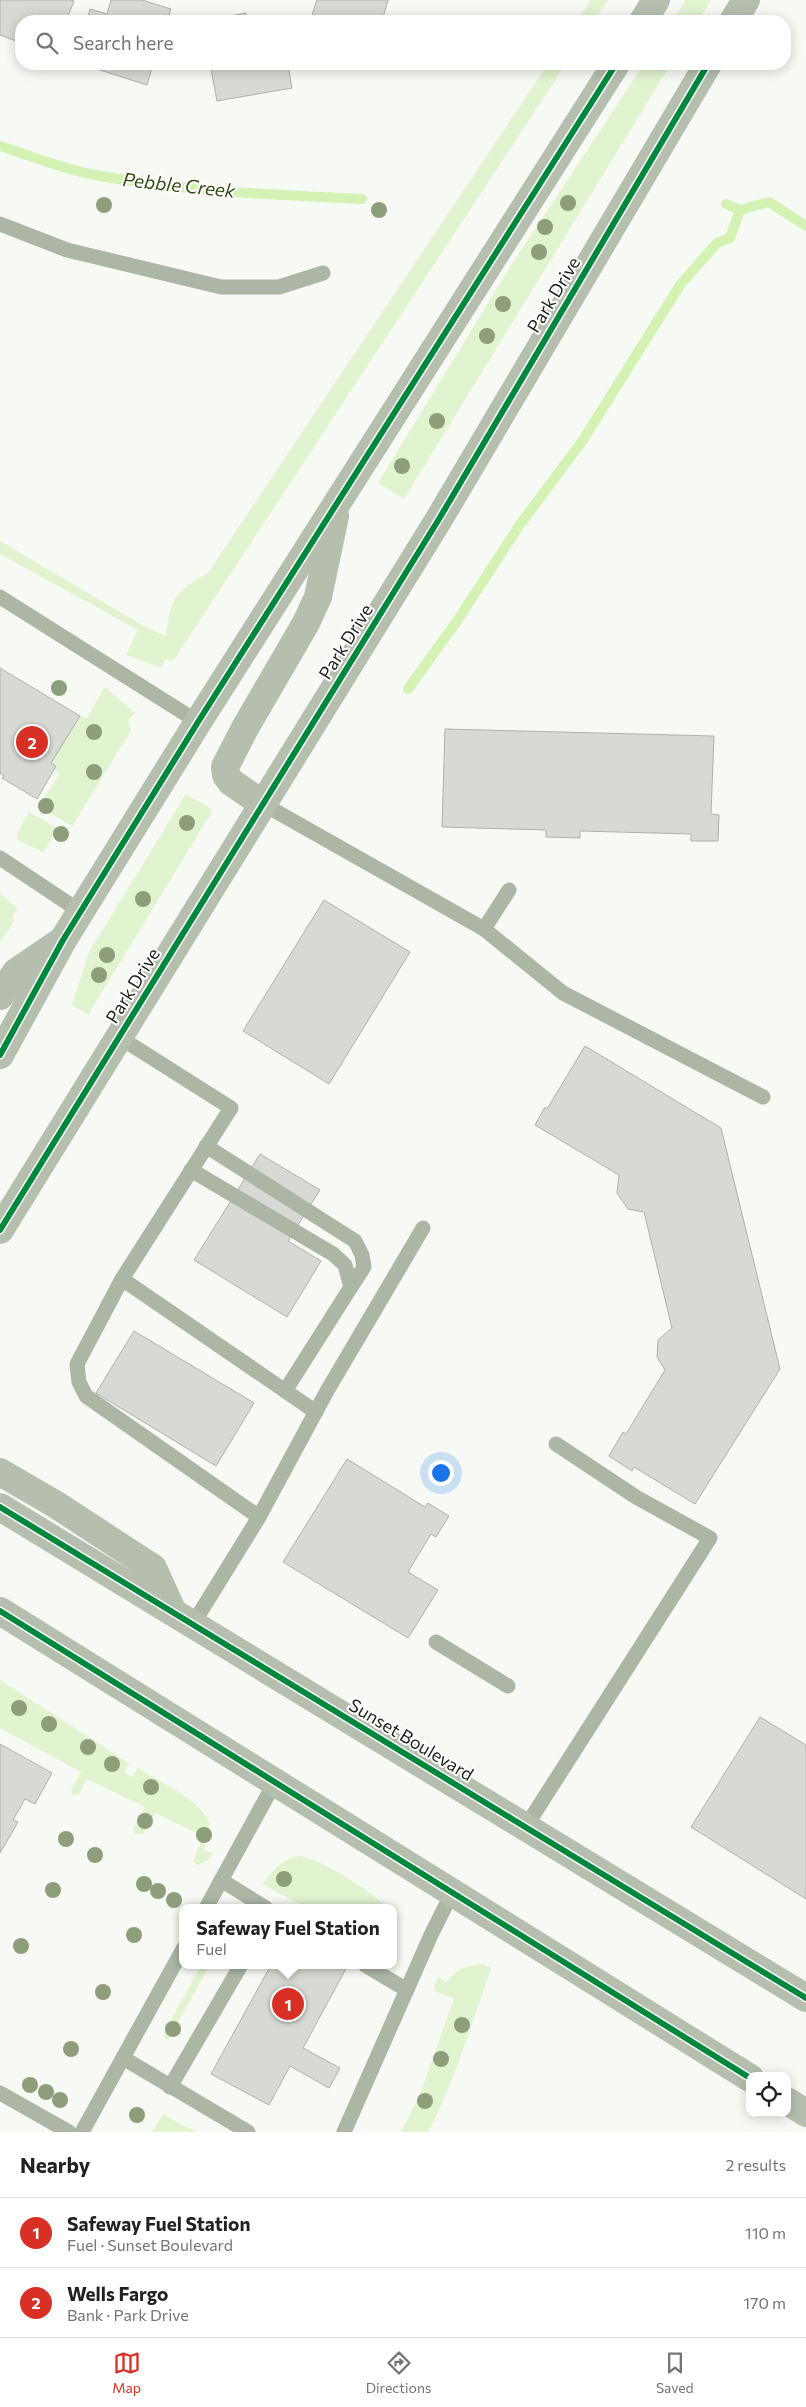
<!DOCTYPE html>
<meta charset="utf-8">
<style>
body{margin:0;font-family:Commissioner,sans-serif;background:#f2f2f2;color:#202124}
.controls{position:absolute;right:15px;bottom:15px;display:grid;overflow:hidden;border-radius:10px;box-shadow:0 2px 12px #0003}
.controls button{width:45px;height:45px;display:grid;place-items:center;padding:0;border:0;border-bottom:1px solid #e0e0e0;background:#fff;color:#202124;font:25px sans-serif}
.you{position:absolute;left:440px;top:1472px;width:18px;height:18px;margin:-12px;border:4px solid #fff;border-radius:50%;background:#1a73e8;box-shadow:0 0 0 8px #1a73e833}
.badge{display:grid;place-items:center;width:32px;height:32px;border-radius:50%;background:#d93025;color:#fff;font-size:16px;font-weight:700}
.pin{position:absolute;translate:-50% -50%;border:2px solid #fff;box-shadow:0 1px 5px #0006}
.popup{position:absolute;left:179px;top:1904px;width:218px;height:65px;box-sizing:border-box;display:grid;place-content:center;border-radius:10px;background:#fff;filter:drop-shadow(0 1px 4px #0005);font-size:16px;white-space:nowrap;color:#757577}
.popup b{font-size:19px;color:#202124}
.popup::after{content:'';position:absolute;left:50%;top:100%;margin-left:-10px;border:10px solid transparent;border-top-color:#fff}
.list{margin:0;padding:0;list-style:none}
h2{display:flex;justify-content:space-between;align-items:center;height:65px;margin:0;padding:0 20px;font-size:21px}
h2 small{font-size:16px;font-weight:400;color:#757577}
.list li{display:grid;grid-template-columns:32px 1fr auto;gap:15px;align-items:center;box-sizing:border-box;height:70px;padding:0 20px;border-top:1px solid #e0e0e0}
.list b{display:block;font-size:19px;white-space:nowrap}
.list p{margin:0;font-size:16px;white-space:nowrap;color:#757577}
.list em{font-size:16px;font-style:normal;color:#757577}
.icon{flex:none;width:28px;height:28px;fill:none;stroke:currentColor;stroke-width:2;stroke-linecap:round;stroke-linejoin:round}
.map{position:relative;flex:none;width:806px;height:2132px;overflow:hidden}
.search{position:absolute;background:#fff;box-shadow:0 2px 12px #0003;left:15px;right:15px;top:15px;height:55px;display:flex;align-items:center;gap:12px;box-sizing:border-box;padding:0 18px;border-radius:20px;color:#757577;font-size:19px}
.sheet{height:205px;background:#fff}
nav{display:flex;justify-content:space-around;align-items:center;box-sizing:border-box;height:70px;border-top:1px solid #e0e0e0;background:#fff;font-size:14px;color:#757577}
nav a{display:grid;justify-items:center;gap:2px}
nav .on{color:#d93025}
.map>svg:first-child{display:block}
</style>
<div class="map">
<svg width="806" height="2132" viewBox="0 0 806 2132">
<rect width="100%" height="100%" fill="#f7faf4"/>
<!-- green -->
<g fill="#e2f3d0">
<polygon points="591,0 608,0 594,21 576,21"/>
<polygon points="686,0 711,0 698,21 672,21"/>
<path d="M548 64H566L175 658 172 661 165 659 162 668 126 655 138 630 0 554V541L142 625 166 636C171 597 174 593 208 573Z"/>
<polygon points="644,64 671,64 404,499 378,483 510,267"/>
<polygon points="105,687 135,713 128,720 131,731 72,826 39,807 60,773 54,769 56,766 51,763 80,716 86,719"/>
<polygon points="186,794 213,810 88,1015 72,1005 89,952"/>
<polygon points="29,812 58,829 43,852 17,840 17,834"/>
<polygon points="0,893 18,909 12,915 14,921 0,942"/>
<path d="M0 1680 129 1763 124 1772 133 1777 138 1768C156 1779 204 1802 209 1823 210 1831 206 1841 204 1850L213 1853 208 1860 199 1865 193 1862 203 1836 155 1813 143 1834H136L133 1829 145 1807 87 1779 78 1795H72L71 1790 81 1772 0 1728Z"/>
<path d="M299 1856C317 1857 375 1892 386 1908H306L263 1884C271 1872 283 1858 299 1856Z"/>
<path d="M483 1964 491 1968C472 2023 455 2080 428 2132H401L420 2094 454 1999 435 1991 434 1986 438 1977 446 1982C457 1969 466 1965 483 1964Z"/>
<polygon points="201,1965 210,1965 168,2040 164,2037 164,2033"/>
<polygon points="163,2114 196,2132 152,2132"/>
</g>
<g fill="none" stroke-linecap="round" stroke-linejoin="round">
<!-- stream -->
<g stroke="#d3f2b4" stroke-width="10">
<path d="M0 146C31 156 63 169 95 175 183 191 272 195 362 199"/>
<polyline points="726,204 740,210 769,202 806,226"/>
<polyline points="408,689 457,621 519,526 583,440 680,285 717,243 730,238 740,210"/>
</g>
</g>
<!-- building -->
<g fill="#d7dad4" stroke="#aeb0ac">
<polygon points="0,0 70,0 74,1 66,21 21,21 21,43 0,35"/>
<polygon points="111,0 142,0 171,9 167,21 87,21 90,9 107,14"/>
<polygon points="317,0 388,0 382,21 310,21"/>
<polygon points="246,13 247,21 202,21"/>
<polygon points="81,64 153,64 147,85"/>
<polygon points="210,64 288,64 292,88 217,101"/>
<polygon points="0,668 80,716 51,763 56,766 37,799 2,778 4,776 0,773"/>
<polygon points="445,729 714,736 711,814 719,815 718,841 691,841 691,834 580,831 580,838 546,837 546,830 442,827"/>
<polygon points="324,900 410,952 329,1084 243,1031"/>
<polygon points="585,1046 721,1128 780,1369 695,1504 634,1467 632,1471 609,1456 623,1432 626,1434 665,1370 657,1357 658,1340 672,1328 644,1212 628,1209 617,1193 619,1175 535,1125 545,1107 547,1109"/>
<polygon points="260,1154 320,1190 288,1241 321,1261 287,1317 194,1260"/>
<polygon points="134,1331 254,1403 216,1466 96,1393"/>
<polygon points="347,1459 425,1507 428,1503 449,1516 436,1537 431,1534 408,1572 438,1590 408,1638 283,1562"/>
<polygon points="760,1717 806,1745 806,1899 691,1827"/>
<polygon points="0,1744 52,1773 35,1804 25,1799 13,1820 18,1822 0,1853"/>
<polygon points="271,1965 348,1965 303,2048 340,2068 329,2088 290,2066 269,2105 211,2074"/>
</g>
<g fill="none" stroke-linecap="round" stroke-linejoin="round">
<!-- lane -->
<g stroke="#adb6a5" stroke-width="15">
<polyline points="0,224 67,250 221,287 279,287 323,273"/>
<polyline points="0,597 198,722"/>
<polyline points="263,804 484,929 563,993 763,1097"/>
<polyline points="0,858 81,912"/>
<polyline points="484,929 509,890"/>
<polyline points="119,1037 231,1108 122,1279 77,1364 79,1382 86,1396 259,1517"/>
<polyline points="206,1146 355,1241 362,1255 364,1267 351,1287"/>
<polyline points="191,1170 333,1254 345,1265 351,1287 285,1391"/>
<polyline points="122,1279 316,1412"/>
<polyline points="193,1624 259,1517 327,1391 423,1228"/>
<polyline points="436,1642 508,1686"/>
<polyline points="525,1828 710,1538 636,1497 556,1444"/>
<polyline points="221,1880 266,1908"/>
<polyline points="206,1908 275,1782"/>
<polyline points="365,1965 407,1990"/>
<polyline points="123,2058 248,2132"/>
<polyline points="170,2087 241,1965"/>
<polyline points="0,2093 69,2132"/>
<polyline points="82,2132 183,1949"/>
<polyline points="344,2132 431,1935 452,1893"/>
</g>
<!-- secondary -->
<g stroke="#b6beae" stroke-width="28">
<polyline points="643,21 656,0"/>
<polyline points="733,21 746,0"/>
<polyline points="263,804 231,782 226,775 225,767 245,728 306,623 318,597 335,516"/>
<polyline points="0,996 16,972 60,942"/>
<polyline points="0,1055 63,940 198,722 616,64"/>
<polyline points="0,1230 439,519 708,64"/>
<polyline points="0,1472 55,1504 153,1568 173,1612"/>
<polyline points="0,1507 806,1998"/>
<polyline points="0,1611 750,2078"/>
<polyline points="787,2101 806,2113"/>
</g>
<defs>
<g id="cycleway">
<polyline points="0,1055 63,940 198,722 616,64"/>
<polyline points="0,1230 439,519 708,64"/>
<polyline points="0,1507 806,1998"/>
<polyline points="0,1611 750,2078"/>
</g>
</defs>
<!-- cycleway casing -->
<use href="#cycleway" stroke="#fff" stroke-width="9"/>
<!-- cycleway -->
<use href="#cycleway" stroke="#00873e" stroke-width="6"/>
</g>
<!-- trees -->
<g fill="#8e9e7b">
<circle cx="568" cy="203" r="8"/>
<circle cx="104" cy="205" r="8"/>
<circle cx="379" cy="210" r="8"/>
<circle cx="545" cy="227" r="8"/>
<circle cx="539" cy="252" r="8"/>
<circle cx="503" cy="304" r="8"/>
<circle cx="487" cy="336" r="8"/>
<circle cx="437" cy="421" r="8"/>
<circle cx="402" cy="466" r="8"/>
<circle cx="59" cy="688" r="8"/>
<circle cx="94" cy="732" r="8"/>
<circle cx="94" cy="772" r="8"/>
<circle cx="46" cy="806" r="8"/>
<circle cx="187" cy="823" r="8"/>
<circle cx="61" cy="834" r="8"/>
<circle cx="143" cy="899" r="8"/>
<circle cx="107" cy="955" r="8"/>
<circle cx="99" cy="975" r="8"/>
<circle cx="19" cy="1708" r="8"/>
<circle cx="49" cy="1724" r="8"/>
<circle cx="88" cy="1747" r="8"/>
<circle cx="112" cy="1764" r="8"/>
<circle cx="151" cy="1787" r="8"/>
<circle cx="145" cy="1821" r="8"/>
<circle cx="204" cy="1835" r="8"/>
<circle cx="66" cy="1839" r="8"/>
<circle cx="95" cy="1855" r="8"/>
<circle cx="284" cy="1879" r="8"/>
<circle cx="144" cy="1884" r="8"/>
<circle cx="53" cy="1890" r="8"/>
<circle cx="158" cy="1891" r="8"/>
<circle cx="174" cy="1900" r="8"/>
<circle cx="134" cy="1935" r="8"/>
<circle cx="21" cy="1946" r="8"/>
<circle cx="103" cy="1992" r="8"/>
<circle cx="462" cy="2025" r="8"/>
<circle cx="173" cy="2029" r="8"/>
<circle cx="71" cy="2049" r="8"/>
<circle cx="441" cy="2059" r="8"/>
<circle cx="30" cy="2085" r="8"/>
<circle cx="46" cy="2092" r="8"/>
<circle cx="60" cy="2100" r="8"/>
<circle cx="425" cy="2101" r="8"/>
<circle cx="137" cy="2115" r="8"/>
</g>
<g text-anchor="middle" stroke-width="4" stroke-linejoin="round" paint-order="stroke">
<!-- street labels -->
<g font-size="18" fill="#1e211c" stroke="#fff">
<text transform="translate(554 295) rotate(-59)" y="6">Park Drive</text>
<text transform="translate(346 642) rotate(-58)" y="6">Park Drive</text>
<text transform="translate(133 986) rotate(-58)" y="6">Park Drive</text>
<text transform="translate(411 1740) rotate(31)" y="6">Sunset Boulevard</text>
</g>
<!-- water labels -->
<g font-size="19" font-style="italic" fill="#334d12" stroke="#fff">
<text transform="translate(179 185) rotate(6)" y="7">Pebble Creek</text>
</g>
</g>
</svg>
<div class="controls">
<button><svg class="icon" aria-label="locate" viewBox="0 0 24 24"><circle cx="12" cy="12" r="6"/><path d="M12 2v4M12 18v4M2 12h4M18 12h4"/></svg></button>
</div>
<div class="you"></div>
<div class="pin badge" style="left:288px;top:2004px">1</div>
<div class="popup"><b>Safeway Fuel Station</b>Fuel</div>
<div class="pin badge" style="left:32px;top:742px">2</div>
<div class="search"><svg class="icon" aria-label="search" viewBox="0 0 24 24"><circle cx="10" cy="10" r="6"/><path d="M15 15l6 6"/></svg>Search here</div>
</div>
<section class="sheet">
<h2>Nearby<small>2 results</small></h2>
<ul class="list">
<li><span class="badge">1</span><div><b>Safeway Fuel Station</b><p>Fuel · Sunset Boulevard</p></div><em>110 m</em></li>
<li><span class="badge">2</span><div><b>Wells Fargo</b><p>Bank · Park Drive</p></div><em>170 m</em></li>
</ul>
</section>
<nav>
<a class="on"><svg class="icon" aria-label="map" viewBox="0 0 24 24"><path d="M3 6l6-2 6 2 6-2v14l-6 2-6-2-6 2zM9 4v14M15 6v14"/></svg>Map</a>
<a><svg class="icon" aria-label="directions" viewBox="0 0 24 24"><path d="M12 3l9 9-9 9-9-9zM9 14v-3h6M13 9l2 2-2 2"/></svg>Directions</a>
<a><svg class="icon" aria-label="saved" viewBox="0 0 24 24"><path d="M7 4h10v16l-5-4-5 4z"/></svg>Saved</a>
</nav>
